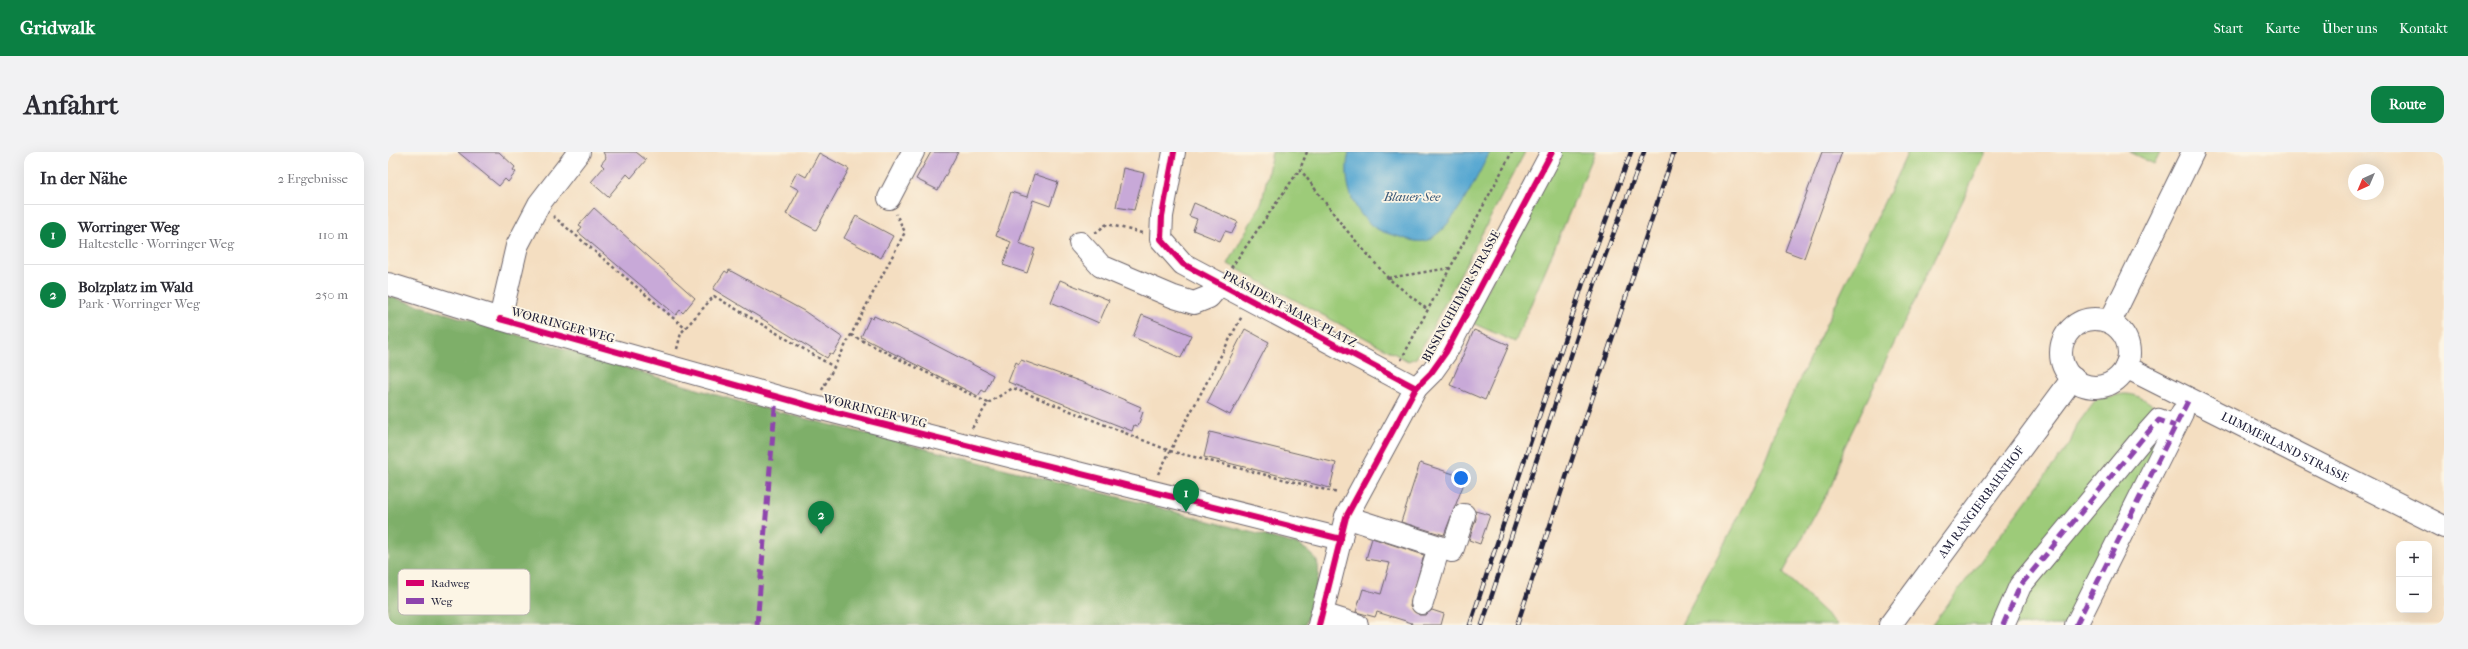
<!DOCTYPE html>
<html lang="de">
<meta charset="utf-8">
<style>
body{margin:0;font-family:"IM FELL French Canon",serif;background:#f2f2f3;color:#2b2b33}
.controls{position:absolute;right:12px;bottom:12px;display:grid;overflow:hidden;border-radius:8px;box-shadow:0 4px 16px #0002}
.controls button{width:36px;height:36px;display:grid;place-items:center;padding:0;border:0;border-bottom:1px solid #e1e1e2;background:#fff;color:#2b2b33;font:20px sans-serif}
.compass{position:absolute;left:1960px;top:12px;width:36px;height:36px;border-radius:50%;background:#fff;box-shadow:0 4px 16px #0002;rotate:224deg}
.you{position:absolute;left:1073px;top:326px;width:14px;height:14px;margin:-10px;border:3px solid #fff;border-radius:50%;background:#1a73e8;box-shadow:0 0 0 6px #1a73e833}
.badge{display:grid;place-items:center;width:26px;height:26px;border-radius:50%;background:#0b8043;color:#fff;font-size:13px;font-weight:700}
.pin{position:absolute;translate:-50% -33px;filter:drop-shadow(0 1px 2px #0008)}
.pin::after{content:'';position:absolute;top:21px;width:14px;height:12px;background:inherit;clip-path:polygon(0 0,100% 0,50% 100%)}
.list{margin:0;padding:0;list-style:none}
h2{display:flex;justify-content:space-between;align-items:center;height:52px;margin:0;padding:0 16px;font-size:17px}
h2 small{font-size:13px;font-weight:400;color:#7c7c81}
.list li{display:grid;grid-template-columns:26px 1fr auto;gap:12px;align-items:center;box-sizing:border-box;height:60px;padding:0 16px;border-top:1px solid #e1e1e2}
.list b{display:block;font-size:15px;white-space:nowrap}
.list p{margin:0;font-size:13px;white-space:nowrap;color:#7c7c81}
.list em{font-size:13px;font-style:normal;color:#7c7c81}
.map{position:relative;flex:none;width:2056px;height:473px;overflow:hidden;border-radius:12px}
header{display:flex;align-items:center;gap:24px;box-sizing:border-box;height:56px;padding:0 20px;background:#0b8043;color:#fff}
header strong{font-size:19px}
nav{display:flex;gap:22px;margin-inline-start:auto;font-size:14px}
.intro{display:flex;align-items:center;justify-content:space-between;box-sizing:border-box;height:96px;padding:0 24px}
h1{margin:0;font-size:28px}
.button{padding:10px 18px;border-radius:12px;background:#0b8043;color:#fff;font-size:14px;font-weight:700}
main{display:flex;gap:24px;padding:0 24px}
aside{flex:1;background:#fff;border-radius:12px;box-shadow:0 4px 16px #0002}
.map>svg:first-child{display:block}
</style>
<header>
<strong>Gridwalk</strong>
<nav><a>Start</a><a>Karte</a><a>Über uns</a><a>Kontakt</a></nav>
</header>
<div class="intro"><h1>Anfahrt</h1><a class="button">Route</a></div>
<main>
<aside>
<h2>In der Nähe<small>2 Ergebnisse</small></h2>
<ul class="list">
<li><span class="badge">1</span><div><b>Worringer Weg</b><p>Haltestelle · Worringer Weg</p></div><em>110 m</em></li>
<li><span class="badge">2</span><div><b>Bolzplatz im Wald</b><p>Park · Worringer Weg</p></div><em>250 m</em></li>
</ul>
</aside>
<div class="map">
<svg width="2056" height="473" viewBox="0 0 2056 473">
<rect width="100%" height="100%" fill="#fcf5e5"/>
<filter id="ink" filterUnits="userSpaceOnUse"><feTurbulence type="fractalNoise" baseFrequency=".025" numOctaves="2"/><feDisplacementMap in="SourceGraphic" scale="8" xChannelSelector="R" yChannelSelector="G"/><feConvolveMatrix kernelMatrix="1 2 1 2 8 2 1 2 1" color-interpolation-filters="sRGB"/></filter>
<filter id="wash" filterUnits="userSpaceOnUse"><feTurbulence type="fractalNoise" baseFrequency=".012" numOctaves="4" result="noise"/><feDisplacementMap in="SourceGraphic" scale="16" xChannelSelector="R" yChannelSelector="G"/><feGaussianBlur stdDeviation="0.9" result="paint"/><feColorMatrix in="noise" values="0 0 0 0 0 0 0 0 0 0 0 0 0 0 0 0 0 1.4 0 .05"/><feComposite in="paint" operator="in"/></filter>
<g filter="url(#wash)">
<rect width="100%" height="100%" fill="#f4dec1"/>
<!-- green -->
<g fill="#9dcb79" stroke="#60765a">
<polygon points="884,0 1137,0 1028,206 1020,209 840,112 874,50"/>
<polygon points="1172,0 1207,0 1127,190 1082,170"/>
<path d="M1520 0H1598L1456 296 1444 332 1395 421 1450 473H1293C1326 408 1366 345 1389 275Z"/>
<polygon points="1741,0 1772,0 1766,12"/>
<path d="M1735 242C1756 241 1768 258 1785 267L1682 473H1544L1682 291 1689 273 1708 247Z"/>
</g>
<!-- forest -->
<path fill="#7eaf69" stroke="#506852" d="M0 144 359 252 754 351 911 393C917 397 926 402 929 410 935 424 921 458 917 473H0Z"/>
<!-- water -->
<path fill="#56a7d1" stroke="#3c6486" d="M961 0H1102C1088 26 1068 72 1042 87 1033 92 1021 88 1012 85 1005 83 996 81 989 77 964 62 954 28 961 0Z"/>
<g id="blocks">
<!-- building -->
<g fill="#c8a9d8">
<polygon points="70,0 111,0 127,15 125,18 128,20 120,30 117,27 111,34"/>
<polygon points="215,0 248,0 258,8 243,26 239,22 220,45 203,30 216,15 213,12 218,6"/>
<polygon points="543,0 570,0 550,38 528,27"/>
<polygon points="1434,0 1454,0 1416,106 1397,99"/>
<polygon points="431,1 461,17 428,78 398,62 411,38 402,33 409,20 418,25"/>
<polygon points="735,16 756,21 746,58 728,55"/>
<polygon points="646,22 670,30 662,54 645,48 631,91 647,97 639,121 615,113 623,90 608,84 623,40 639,45"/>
<polygon points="806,51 850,70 844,81 837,79 832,89 805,78 809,67 801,64"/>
<polygon points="206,56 307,146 295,161 292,158 288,163 190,80 194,75 191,73"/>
<polygon points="468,64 505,84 493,106 456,86"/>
<polygon points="341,118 416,159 455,186 445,203 442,201 439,206 325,137 337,119 340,121"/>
<polygon points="672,128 721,148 711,171 663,150"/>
<polygon points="754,163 803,183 793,206 745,185"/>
<polygon points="486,164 528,183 605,223 597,240 594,238 590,244 473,185 482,165 485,167"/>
<polygon points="857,177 881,190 842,263 819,251"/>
<polygon points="1086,178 1121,193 1097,248 1062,233"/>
<polygon points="633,208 702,233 753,255 751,259 755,260 750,274 746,273 744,279 620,230 628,210 631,212"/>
<polygon points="822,280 948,311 942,336 816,305"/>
<polygon points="1032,311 1078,326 1056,383 1013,370"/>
<polygon points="1087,359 1102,363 1092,392 1081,388 1088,367"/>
<polygon points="984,386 1036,403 1022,454 1031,463 1037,463 1044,458 1056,462 1053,473 1023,473 1024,471 989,460 987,465 968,460 975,437 993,442 1002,411 978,407"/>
</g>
</g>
</g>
<g filter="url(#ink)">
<use href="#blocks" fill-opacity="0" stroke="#6c646a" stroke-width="1"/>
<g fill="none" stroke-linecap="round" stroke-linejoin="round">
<defs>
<g id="minor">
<polyline points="786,0 774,64 773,87 795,112 1028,236"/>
<polyline points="501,46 525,0"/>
<polyline points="692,91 713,114 786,145 806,151 821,145 832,132"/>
<polyline points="0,132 112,167 426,255 953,387"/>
<circle cx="1707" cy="201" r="34"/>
<polyline points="112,167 129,94 151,52 191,0"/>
<polyline points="1722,170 1805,0"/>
<path id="s1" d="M1738 215 2056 375"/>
<polyline points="958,365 1064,399 1076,363"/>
<polyline points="1034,451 1051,395"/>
<polyline points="934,462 969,473"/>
<polyline points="931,473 958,365 1028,236 1043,221 1058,200 1164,0"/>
<path id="s2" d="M1502 473 1685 226"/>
<polyline points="1615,473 1632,434 1754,287 1771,268 1787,274"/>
<polyline points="1688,473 1794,261"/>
</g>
</defs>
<!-- minor casing -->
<use href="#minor" stroke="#6c646a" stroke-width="24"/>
<!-- path -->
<g stroke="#6c646a" stroke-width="2.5" stroke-dasharray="3 3" stroke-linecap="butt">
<polyline points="919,0 912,17 955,74 1000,126 1040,158"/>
<polyline points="165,64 297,176"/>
<polyline points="707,81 719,72 754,81"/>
<polyline points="843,116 912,17"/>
<polyline points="1000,126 1062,116"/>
<polyline points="463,183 600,251"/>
<polyline points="289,197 293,181 326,144 446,215"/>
<polyline points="1013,208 1124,0"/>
<polyline points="434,238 517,80 508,62"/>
<polyline points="584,276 600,251 625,236 782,299 950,341"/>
<polyline points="770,322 854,164"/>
</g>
<!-- minor -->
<use href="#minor" stroke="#fff" stroke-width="22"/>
<defs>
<g id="rail">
<polyline points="1082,473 1196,128 1243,0"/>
<polyline points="1094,473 1207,131 1256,0"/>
<polyline points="1129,473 1286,0"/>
</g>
</defs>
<!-- rail casing -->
<use href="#rail" stroke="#22223b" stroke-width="4.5"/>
<!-- rail -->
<use href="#rail" stroke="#fcf5e5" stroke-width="3" stroke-dasharray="9" stroke-linecap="butt"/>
<!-- quiet -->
<g stroke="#8e44ad" stroke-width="5" stroke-dasharray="10 5" stroke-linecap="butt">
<polyline points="369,473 388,244"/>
<polyline points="1615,473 1632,434 1754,287 1771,268 1787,274"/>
<polyline points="1688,473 1801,247"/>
</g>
<defs>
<g id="cycleway">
<polyline points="786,0 774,64 773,87 795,112 1028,236"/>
<polyline points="112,167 426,255 953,387"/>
<polyline points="931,473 958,365 1028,236 1043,221 1058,200 1164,0"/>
</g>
</defs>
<!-- cycleway casing -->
<use href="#cycleway" stroke="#fcf5e5" stroke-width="8"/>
<!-- cycleway -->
<use href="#cycleway" stroke="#d6006c" stroke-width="6"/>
</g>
</g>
<g text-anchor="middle" stroke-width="3.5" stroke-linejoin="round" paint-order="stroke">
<!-- street labels -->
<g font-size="12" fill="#22223b" stroke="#fcf5e5">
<text transform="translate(1073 144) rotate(-61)" y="4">BISSINGHEIMER STRASSE</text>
<text transform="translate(902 157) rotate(28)" y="4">PRÄSIDENT-MARX-PLATZ</text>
<text transform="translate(175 173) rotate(15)" y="4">WORRINGER WEG</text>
<text transform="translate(487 259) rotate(14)" y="4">WORRINGER WEG</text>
<text dy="4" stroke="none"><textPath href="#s1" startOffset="178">LUMMERLAND STRASSE</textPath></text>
<text dy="4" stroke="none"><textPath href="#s2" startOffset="153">AM RANGIERBAHNHOF</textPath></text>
</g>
<!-- water labels -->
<g font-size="13" font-style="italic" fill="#375777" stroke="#fcf5e5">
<text x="1024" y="49">Blauer See</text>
</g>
</g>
<!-- legend -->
<rect x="10" y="417" width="132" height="46" rx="6" fill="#fcf5e5" stroke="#bbb6b2" stroke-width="1"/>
<rect x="18" y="428" width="18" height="6" fill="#d6006c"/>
<rect x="18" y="446" width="18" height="6" fill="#8e44ad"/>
<g font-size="11" fill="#22223b">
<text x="43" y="435">Radweg</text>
<text x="43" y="453">Weg</text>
</g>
</svg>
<div class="controls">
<button>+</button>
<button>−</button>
</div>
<svg class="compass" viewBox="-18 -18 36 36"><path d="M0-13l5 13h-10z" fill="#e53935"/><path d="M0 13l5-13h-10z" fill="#7c7c81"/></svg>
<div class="you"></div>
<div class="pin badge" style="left:798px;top:360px">1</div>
<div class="pin badge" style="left:433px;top:382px">2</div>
</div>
</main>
